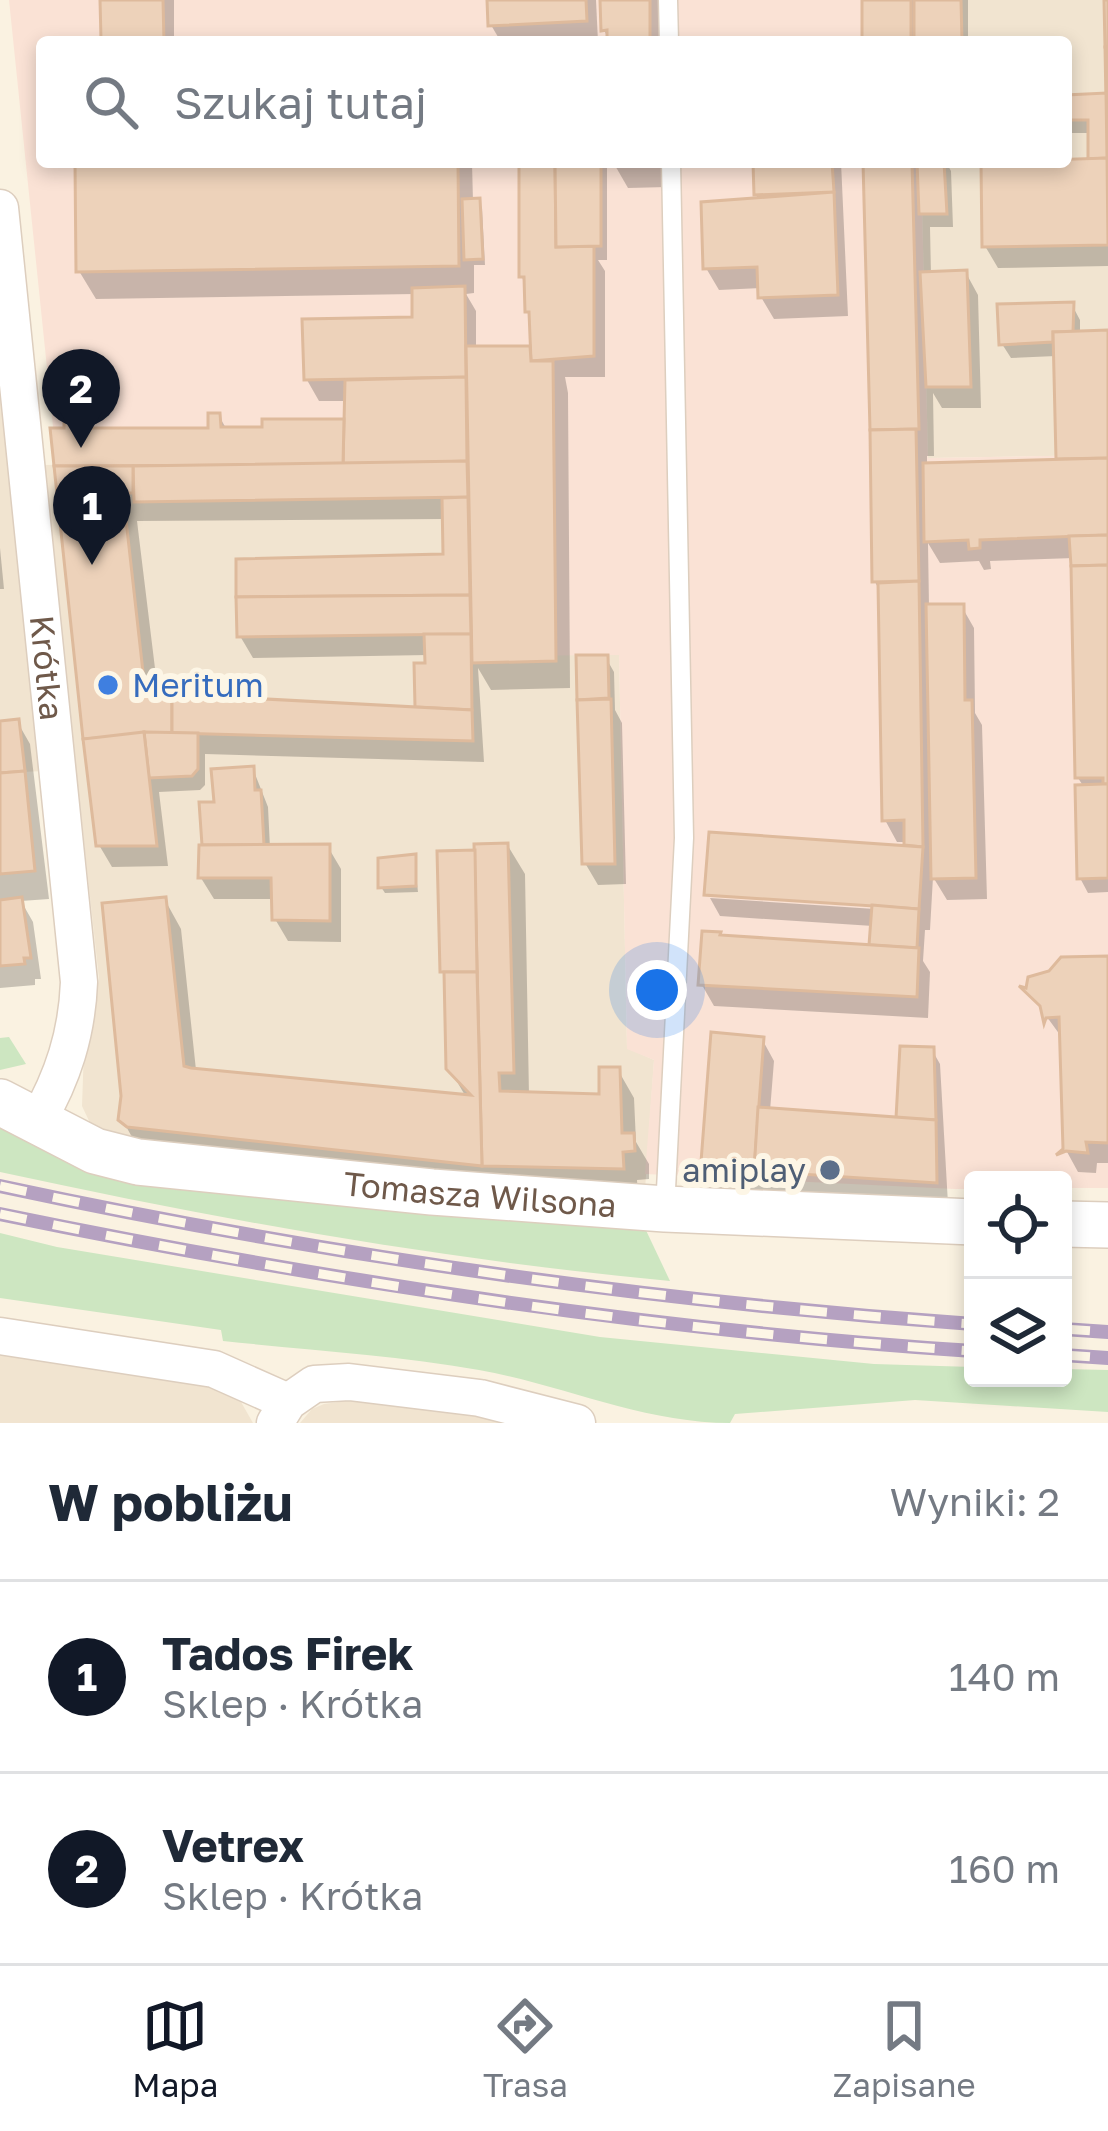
<!DOCTYPE html>
<html lang="pl">
<meta charset="utf-8">
<style>
body{margin:0;font-family:"Golos Text",sans-serif;background:#f6f6f7;color:#1f2937}
.controls{position:absolute;right:36px;bottom:36px;display:grid;overflow:hidden;border-radius:12px;box-shadow:0 6px 18px #0003}
.controls button{width:108px;height:108px;display:grid;place-items:center;padding:0;border:0;border-bottom:3px solid #e0e1e3;background:#fff;color:#1f2937;font:60px sans-serif}
.you{position:absolute;left:657px;top:990px;width:42px;height:42px;margin:-30px;border:9px solid #fff;border-radius:50%;background:#1a73e8;box-shadow:0 0 0 18px #1a73e833}
.badge{display:grid;place-items:center;width:78px;height:78px;border-radius:50%;background:#111827;color:#fff;font-size:39px;font-weight:700}
.pin{position:absolute;translate:-50% -99px;filter:drop-shadow(0 3px 6px #0008)}
.pin::after{content:'';position:absolute;top:63px;width:42px;height:36px;background:inherit;clip-path:polygon(0 0,100% 0,50% 100%)}
.list{margin:0;padding:0;list-style:none}
h2{display:flex;justify-content:space-between;align-items:center;height:156px;margin:0;padding:0 48px;font-size:51px}
h2 small{font-size:39px;font-weight:400;color:#747a83}
.list li{display:grid;grid-template-columns:78px 1fr auto;gap:36px;align-items:center;box-sizing:border-box;height:192px;padding:0 48px;border-top:3px solid #e0e1e3}
.list b{display:block;font-size:45px;white-space:nowrap}
.list p{margin:0;font-size:39px;white-space:nowrap;color:#747a83}
.list em{font-size:39px;font-style:normal;color:#747a83}
.icon{flex:none;width:66px;height:66px;fill:none;stroke:currentColor;stroke-width:2;stroke-linecap:round;stroke-linejoin:round}
.map{position:relative;flex:none;width:1108px;height:1423px;overflow:hidden}
.search{position:absolute;background:#fff;box-shadow:0 6px 18px #0003;left:36px;right:36px;top:36px;height:132px;display:flex;align-items:center;gap:30px;box-sizing:border-box;padding:0 42px;border-radius:12px;color:#747a83;font-size:45px}
.sheet{height:540px;background:#fff}
nav{display:flex;justify-content:space-around;align-items:center;box-sizing:border-box;height:168px;border-top:3px solid #e0e1e3;background:#fff;font-size:33px;color:#747a83}
nav a{display:grid;justify-items:center;gap:6px}
nav .on{color:#111827}
.map>svg:first-child{display:block}
</style>
<div class="map">
<svg width="1108" height="1423" viewBox="0 0 1108 1423">
<rect width="100%" height="100%" fill="#faf2e1"/>
<!-- residential -->
<g fill="#f1e4d0">
<polygon points="917,0 1108,0 1108,455 928,458 921,162 1066,162 1066,42 918,42"/>
<polygon points="0,374 44,771 0,773"/>
<polygon points="478,459 619,654 627,1048 654,1060 645,1190 126,1144 90,1123 82,1106 84,1049 99,979 43,465"/>
<polygon points="0,1350 216,1383 237,1395 253,1423 0,1423"/>
<polygon points="361,1399 475,1414 515,1423 300,1423 312,1409 324,1404"/>
</g>
<!-- commercial -->
<polygon fill="#fae2d5" points="9,0 917,0 918,42 42,42 42,162 921,162 928,458 1108,455 1108,1188 1063,1188 1063,1180 973,1180 973,1189 955,1189 645,1174 654,1060 627,1049 619,655 482,656 477,459 57,465"/>
<!-- green -->
<g fill="#cde6c1">
<polygon points="9,1037 26,1064 0,1070 0,1038"/>
<path d="M0 1123 643 1224 670 1281C445 1260 221 1220 0 1172Z"/>
<path d="M0 1233 57 1247 600 1337 874 1364 973 1367V1378H1063V1369L1108 1370V1412L915 1400 735 1414 730 1423C643 1423 563 1385 479 1370 395 1355 307 1350 223 1341L221 1330 0 1298Z"/>
</g>
<!-- shadow -->
<g fill="#0003" fill-rule="evenodd">
<polygon points="103,0 174,0 174,42 106,42"/>
<polygon points="490,0 596,0 598,42 501,42 491,25"/>
<polygon points="603,0 663,0 664,42 610,42 604,30"/>
<polygon points="866,0 968,0 968,42 867,42"/>
<polygon points="1066,98 1108,102 1108,266 998,268 985,246 1093,162 1091,133 1066,133"/>
<path d="M78 162H472L473 202 478 201 482 208 485 265H474V293L466 294 476 311V349H528L534 359 533 320 522 276V162H607V260H598L605 271V377H565L568 393 570 688 491 690 478 668 484 762 205 754V785L200 790 159 792 168 866 112 867 99 845 57 466 67 431 75 417 83 431H211L219 416 227 430H265V422H347L348 401H319L307 380 415 320V294L96 299 79 271ZM445 519 446 557 240 636 253 658 428 655 418 710 159 701 137 521Z"/>
<polygon points="613,162 666,162 667,187 628,188"/>
<polygon points="756,162 841,162 848,316 774,319 761,297 761,288 719,290 706,268 757,202"/>
<polygon points="868,162 946,162 951,171 953,227 930,227 931,275 966,273 978,295 981,408 942,408 933,393 934,456 927,456 927,466 1059,462 1056,356 1011,358 1002,344 1072,305 1080,320 1080,334 1108,333 1108,892 1088,893 1080,878 1084,787 1078,778 1074,558 990,561 991,569 984,570 979,561 940,563 928,543 929,607 962,607 974,628 975,713 982,725 987,899 947,900 933,877 930,930 925,930 923,961 930,972 928,1018 714,1006 702,985 721,938 872,948 873,926 720,916 710,898 875,909 907,848 907,842 897,842 885,820 881,593 875,582"/>
<polygon points="0,548 4,589 0,589"/>
<polygon points="579,658 606,658 614,672 615,710 622,723 626,884 598,885 585,863"/>
<polygon points="18,723 30,744 49,899 21,901 33,922 41,979 35,979 35,985 0,988 0,724"/>
<polygon points="253,769 268,807 270,848 328,847 341,869 341,942 288,941 275,919 275,899 214,899 201,878 217,804"/>
<polygon points="508,846 525,874 529,1095 602,1097 618,1070 634,1098 636,1142 649,1164 649,1179 637,1180 638,1196 138,1148 122,1119 165,900 181,929 196,1070 466,1097 449,1068 447,979 443,972 477,847"/>
<polygon points="414,857 418,892 385,893 381,887"/>
<polygon points="1108,959 1108,1163 1097,1163 1096,1173 1078,1172 1066,1150 1063,1039 1028,991"/>
<polygon points="762,1039 774,1061 770,1111 899,1121 932,1050 940,1064 948,1204 716,1196 704,1174"/>
</g>
<!-- building -->
<g fill="#edd2ba" stroke="#deba9c" stroke-width="3">
<polygon points="100,0 163,0 164,42 101,39"/>
<polygon points="487,0 586,0 587,21 488,26"/>
<polygon points="600,0 650,0 650,42 607,42 607,30 601,31"/>
<rect x="862" y="0" width="49" height="42"/>
<polygon points="914,0 961,0 962,42 914,42"/>
<polygon points="1104,0 1108,0 1108,47 1105,47"/>
<polygon points="1105,47 1108,47 1108,174 1107,158"/>
<polygon points="1106,93 1107,158 1088,159 1088,120 1066,120 1066,95"/>
<polygon points="1107,158 1108,245 982,247 981,162"/>
<polygon points="75,162 458,162 459,266 76,272"/>
<polygon points="519,162 555,162 556,247 594,246 594,356 531,361 529,312 525,312 524,277 519,277"/>
<polygon points="555,162 601,162 601,246 556,247"/>
<polygon points="753,162 832,162 834,192 754,195"/>
<polygon points="863,162 912,162 919,429 870,430"/>
<polygon points="917,162 944,162 947,214 919,214"/>
<polygon points="834,192 838,295 758,298 757,267 703,269 701,202"/>
<polygon points="480,198 483,259 464,260 462,199"/>
<polygon points="967,270 971,387 926,387 920,272"/>
<polygon points="465,286 466,377 304,380 302,319 412,317 412,288"/>
<polygon points="1074,302 1073,332 1053,332 1053,342 999,345 997,304"/>
<polygon points="1108,330 1108,458 1056,459 1053,332"/>
<polygon points="466,346 530,346 531,361 553,361 556,661 472,663"/>
<polygon points="466,377 467,461 343,465 345,380"/>
<polygon points="208,413 220,413 221,427 262,427 262,419 344,419 343,465 54,466 50,428 64,428 64,414 77,414 77,428 208,428"/>
<polygon points="916,429 919,581 872,582 870,430"/>
<polygon points="1108,458 1108,535 980,540 980,548 969,549 968,540 924,542 923,463"/>
<polygon points="467,461 468,497 134,502 133,466"/>
<polygon points="54,466 133,466 133,493 123,493 144,681 151,681 153,696 172,701 172,733 83,739"/>
<polygon points="468,497 470,595 236,597 236,559 443,554 442,498"/>
<polygon points="1108,535 1108,565 1071,566 1069,536"/>
<polygon points="1108,565 1108,784 1103,784 1103,778 1075,778 1071,566"/>
<polygon points="919,581 923,847 904,845 904,820 882,821 878,583"/>
<polygon points="470,595 471,634 237,637 236,597"/>
<polygon points="926,604 964,604 965,700 972,700 976,878 931,879"/>
<polygon points="424,634 471,634 472,710 415,707 414,663 425,663"/>
<polygon points="576,655 608,655 609,698 577,700"/>
<polygon points="172,694 472,710 473,741 172,733"/>
<polygon points="611,699 615,864 582,864 577,700"/>
<polygon points="19,719 25,771 0,773 0,721"/>
<polygon points="144,732 198,733 198,769 192,776 149,778"/>
<polygon points="144,732 157,846 96,846 83,739"/>
<polygon points="254,766 255,790 261,790 264,845 202,845 199,802 214,802 211,769"/>
<polygon points="25,771 35,871 0,874 0,773"/>
<polygon points="1103,784 1108,784 1108,878 1077,879 1075,785"/>
<polygon points="709,832 923,847 919,909 704,895"/>
<polygon points="508,843 514,1073 499,1073 500,1091 599,1094 599,1067 620,1067 622,1133 634,1133 635,1151 623,1152 624,1169 482,1166 474,844"/>
<polygon points="330,844 330,921 272,920 271,878 198,878 199,845"/>
<polygon points="475,850 477,972 440,972 437,851"/>
<polygon points="416,854 416,886 378,888 378,858"/>
<polygon points="22,897 31,958 24,958 25,964 0,966 0,900"/>
<polygon points="166,897 184,1066 191,1068 471,1095 446,1069 444,972 477,972 482,1166 127,1127 118,1120 121,1096 102,903"/>
<polygon points="872,905 919,909 917,948 869,945"/>
<polygon points="702,931 721,932 720,935 919,948 917,997 698,985"/>
<polygon points="1108,956 1108,1143 1086,1142 1088,1153 1066,1151 1056,1155 1063,1149 1059,1017 1046,1018 1044,1024 1040,1006 1019,986 1026,988 1028,977 1049,971 1061,957"/>
<polygon points="711,1032 764,1037 754,1171 727,1170 727,1176 700,1175"/>
<polygon points="900,1046 934,1047 936,1120 896,1118"/>
<polygon points="758,1107 936,1120 937,1183 754,1171"/>
</g>
<g fill="none" stroke-linecap="round" stroke-linejoin="round">
<defs>
<g id="service">
<polyline points="668,0 669,42"/>
<polyline points="665,1209 684,838 671,162"/>
</g>
<g id="minor">
<path id="s1" d="M0 208 79 982C77 1034 63 1077 37 1122"/>
<polyline points="0,1336 214,1369 288,1402"/>
<polyline points="275,1423 288,1402 314,1384 349,1382 480,1398 577,1423"/>
</g>
<g id="tertiary">
<path id="s2" d="M0 1102 95 1151 138 1162 432 1192 665 1209 973 1222"/>
<polyline points="1063,1224 1108,1225"/>
</g>
</defs>
<!-- service casing -->
<use href="#service" stroke="#ddcebe" stroke-width="21"/>
<!-- minor casing -->
<use href="#minor" stroke="#ddcebe" stroke-width="39"/>
<!-- tertiary casing -->
<use href="#tertiary" stroke="#ddcebe" stroke-width="48"/>
<!-- service -->
<use href="#service" stroke="#fff" stroke-width="18"/>
<!-- minor -->
<use href="#minor" stroke="#fff" stroke-width="36"/>
<!-- tertiary -->
<use href="#tertiary" stroke="#fff" stroke-width="45"/>
<defs>
<g id="rail">
<path d="M0 1186C322 1255 645 1301 973 1324"/>
<path d="M0 1214C322 1280 645 1330 973 1351"/>
<polyline points="1063,1329 1108,1332"/>
<polyline points="1063,1355 1108,1358"/>
</g>
</defs>
<!-- rail casing -->
<use href="#rail" stroke="#b5a1c1" stroke-width="14"/>
<!-- rail -->
<use href="#rail" stroke="#fdf6e6" stroke-width="9" stroke-dasharray="27" stroke-linecap="butt"/>
</g>
<!-- markers -->
<circle fill="#3f7fe0" stroke="#fdf6e6" stroke-width="4.5" cx="108" cy="685" r="12"/>
<circle fill="#5c6f8a" stroke="#fdf6e6" stroke-width="4.5" cx="830" cy="1170" r="12"/>
<g text-anchor="middle" stroke-width="12" stroke-linejoin="round" paint-order="stroke">
<!-- street labels -->
<g font-size="33" fill="#6f594a" stroke="#fdf6e6">
<text dy="12" stroke="none"><textPath href="#s1" startOffset="462">Krótka</textPath></text>
<text dy="12" stroke="none"><textPath href="#s2" startOffset="495">Tomasza Wilsona</textPath></text>
</g>
<!-- shop labels -->
<g font-size="33" fill="#366cbe" stroke="#fdf6e6" text-anchor="start">
<text x="132" y="697">Meritum</text>
</g>
<!-- service labels -->
<g font-size="33" fill="#4e5e75" stroke="#fdf6e6" text-anchor="end">
<text x="806" y="1182">amiplay</text>
</g>
</g>
</svg>
<div class="controls">
<button><svg class="icon" aria-label="locate" viewBox="0 0 24 24"><circle cx="12" cy="12" r="6"/><path d="M12 2v4M12 18v4M2 12h4M18 12h4"/></svg></button>
<button><svg class="icon" aria-label="layers" viewBox="0 0 24 24"><path d="M12 4l9 5-9 5-9-5zM3 14l9 5 9-5"/></svg></button>
</div>
<div class="you"></div>
<div class="pin badge" style="left:92px;top:565px">1</div>
<div class="pin badge" style="left:81px;top:448px">2</div>
<div class="search"><svg class="icon" aria-label="search" viewBox="0 0 24 24"><circle cx="10" cy="10" r="6"/><path d="M15 15l6 6"/></svg>Szukaj tutaj</div>
</div>
<section class="sheet">
<h2>W pobliżu<small>Wyniki: 2</small></h2>
<ul class="list">
<li><span class="badge">1</span><div><b>Tados Firek</b><p>Sklep · Krótka</p></div><em>140 m</em></li>
<li><span class="badge">2</span><div><b>Vetrex</b><p>Sklep · Krótka</p></div><em>160 m</em></li>
</ul>
</section>
<nav>
<a class="on"><svg class="icon" aria-label="map" viewBox="0 0 24 24"><path d="M3 6l6-2 6 2 6-2v14l-6 2-6-2-6 2zM9 4v14M15 6v14"/></svg>Mapa</a>
<a><svg class="icon" aria-label="directions" viewBox="0 0 24 24"><path d="M12 3l9 9-9 9-9-9zM9 14v-3h6M13 9l2 2-2 2"/></svg>Trasa</a>
<a><svg class="icon" aria-label="saved" viewBox="0 0 24 24"><path d="M7 4h10v16l-5-4-5 4z"/></svg>Zapisane</a>
</nav>
